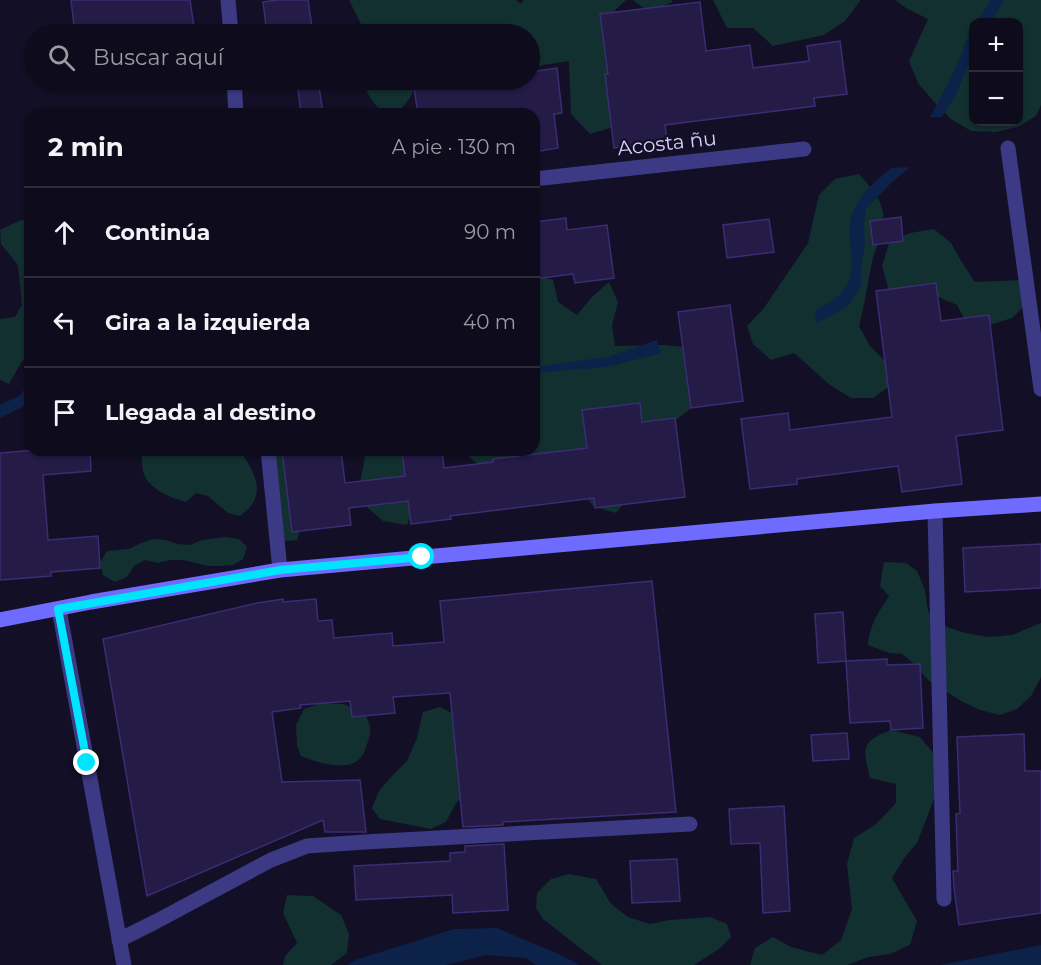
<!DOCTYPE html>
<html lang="es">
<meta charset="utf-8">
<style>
body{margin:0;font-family:Montserrat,sans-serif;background:#171425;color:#f1f3f6}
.controls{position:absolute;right:18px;top:18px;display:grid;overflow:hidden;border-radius:12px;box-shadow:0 2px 4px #0004}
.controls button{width:54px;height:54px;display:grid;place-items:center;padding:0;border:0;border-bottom:2px solid #2e2b3b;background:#0e0b1c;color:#f1f3f6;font:30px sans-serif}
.stop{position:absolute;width:18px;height:18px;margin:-14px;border:4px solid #00e5ff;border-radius:50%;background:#fff}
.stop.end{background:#00e5ff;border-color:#fff;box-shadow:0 2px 6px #0008}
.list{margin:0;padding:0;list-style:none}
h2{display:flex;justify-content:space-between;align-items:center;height:78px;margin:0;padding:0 24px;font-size:26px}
h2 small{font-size:20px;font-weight:400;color:#9b9ba3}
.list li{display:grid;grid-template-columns:39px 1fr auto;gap:18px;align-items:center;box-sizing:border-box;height:90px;padding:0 24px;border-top:2px solid #2e2b3b}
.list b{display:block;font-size:22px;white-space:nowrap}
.list em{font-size:20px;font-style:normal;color:#9b9ba3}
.icon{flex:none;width:33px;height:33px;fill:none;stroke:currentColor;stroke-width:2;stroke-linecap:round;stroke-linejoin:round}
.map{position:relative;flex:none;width:1041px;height:965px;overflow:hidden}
.search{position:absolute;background:#0e0b1c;box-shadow:0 2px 4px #0004;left:24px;top:24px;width:516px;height:66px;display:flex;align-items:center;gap:15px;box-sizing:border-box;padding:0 21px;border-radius:33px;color:#9b9ba3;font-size:22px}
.panel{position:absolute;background:#0e0b1c;box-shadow:0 2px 4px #0004;left:24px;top:108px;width:516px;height:348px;border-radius:18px}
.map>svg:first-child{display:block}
</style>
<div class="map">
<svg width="1041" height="965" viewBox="0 0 1041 965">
<rect width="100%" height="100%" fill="#130f26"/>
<!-- green -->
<g fill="#12302f" fill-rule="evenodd">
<polygon points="349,0 516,0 521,4 524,0 626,0 611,14 614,127 590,134 571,114 569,61 543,65 530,71 530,34 363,34 362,26"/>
<polygon points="633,0 672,0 672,2 649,12"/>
<polygon points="713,0 860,0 860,1 845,21 824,35 773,46 753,28 727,28"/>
<path d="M895 0H1041V105L1036 116 1018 127 996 132 971 131 951 119 934 102 918 83 909 61 928 19 906 8ZM974 22H1018V122H974Z"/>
<path d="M362 80H418L410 98 397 114C375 114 369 96 362 80Z"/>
<path d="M859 174C868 184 881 198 883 213 885 226 877 245 873 258 868 281 865 304 859 326L870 346 887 363 891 385 873 398H851L830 385 794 353 771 360 753 344 747 326 764 308 808 243 819 195 835 179Z"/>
<polygon points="21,220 30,220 30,358 22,361 9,384 0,380 0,319 15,317 22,305 18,265 1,244 0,230"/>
<polygon points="934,229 951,243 963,264 975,282 1023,280 1028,302 1012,318 990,325 968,326 957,305 936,296 891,299 882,266 889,243 910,233"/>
<polygon points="534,275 553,280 558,302 577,315 592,297 609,282 618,302 612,325 615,346 663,345 686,347 702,389 690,409 672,423 648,424 630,409 630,496 616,513 593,506 565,467 479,465 461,450 534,450"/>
<path d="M142 450H240C255 474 269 495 240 516L228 513 208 496 196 493 186 502C171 498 150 490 144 474 141 467 142 458 142 450Z"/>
<polygon points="269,450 300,450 301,528 297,540 285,541 279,530"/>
<polygon points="361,450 405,450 415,504 407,525 383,521 366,506 360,482 365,458"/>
<polygon points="226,537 239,539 247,547 243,559 233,565 221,566 208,566 183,560 170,560 158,563 145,560 134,566 127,577 115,582 103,575 100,562 107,551 129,549 141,543 153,539 165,540 178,544 190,545 202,540"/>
<path d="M884 562 906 563 917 571 925 590 928 611 938 624 965 633 988 637 1012 635 1041 623V677L1031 696 1017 709 1000 715 980 710 961 701 928 680 914 664 902 654 889 653 868 645C869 626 879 611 889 596L880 586Z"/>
<path d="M321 703 343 704 364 712C372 727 372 731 366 747 365 750 364 753 362 756 350 774 316 762 301 756L297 745 296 725 304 709Z"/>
<polygon points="440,707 452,713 461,722 469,792 456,803 446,822 431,829 380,819 372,808 379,791 392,776 407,761 417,738 423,712"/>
<path d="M891 730 920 737 933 753 935 773 934 799 917 843 905 857 892 878 917 921 910 945 890 954 869 957 847 965H750L755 948 773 937 791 947 822 955 841 940 852 909 847 864 854 838 875 825 896 803V784L870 778C863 748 860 742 891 730Z"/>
<polygon points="569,874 596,879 611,904 628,917 650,924 669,920 710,917 727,924 731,937 719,949 694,965 602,965 543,919 536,908 537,893 551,879"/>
<polygon points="287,895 313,896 341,915 349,934 347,953 331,965 283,965 285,956 297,943 283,913"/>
</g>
<!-- water -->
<g fill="#0c2248">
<polygon points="991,0 1004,0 991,22 977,22"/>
<path d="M973 27V53L956 95 935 127 926 125C937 103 951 81 960 57 965 45 966 39 973 27Z"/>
<path d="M911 153 924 155 889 185 866 209 864 225 865 242 861 270V286L850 304 833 315 815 323 816 310C823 306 833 301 839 295 864 273 842 238 853 211 864 186 891 169 911 153Z"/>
<polygon points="657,340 661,353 607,367 534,373 534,365 541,366 607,357"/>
<polygon points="30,377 30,401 22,407 0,418 0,405 21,395"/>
<polygon points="497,928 561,955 579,965 536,965 526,958 486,955 446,965 347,965 358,959 454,929"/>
<polygon points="1041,945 1041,965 941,965"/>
</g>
<!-- pier -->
<g fill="#130f26">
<polygon points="926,117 946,117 937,129 935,130 923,126 923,124"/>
<polygon points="910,150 925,152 926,156 914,167 887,168"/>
</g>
<!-- building -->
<g fill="#241b47" stroke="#3b2d73" stroke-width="1.5">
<polygon points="71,0 190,0 195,34 75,34"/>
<polygon points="277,0 308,0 313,34 267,34 263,2"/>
<polygon points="700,2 706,51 750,45 753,68 809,61 807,46 840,41 847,94 814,98 815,106 665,125 667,141 614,148 605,74 608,74 600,14"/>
<polygon points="557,68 562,113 554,114 558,148 534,152 534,114 418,114 414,88 483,80 530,80 530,72"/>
<polygon points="297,80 318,80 323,114 301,114"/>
<polygon points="901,217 903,241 873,245 870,221"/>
<polygon points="566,218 567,230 607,225 614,278 575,283 573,274 534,279 534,222"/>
<polygon points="769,219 774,252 727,258 723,225"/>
<polygon points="936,283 941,321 989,315 1003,430 956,436 962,484 902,492 898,466 797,479 797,484 750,489 741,419 788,413 790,430 892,417 876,291"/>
<polygon points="730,305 743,401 691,408 678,312"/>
<polygon points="640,403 642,422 675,418 685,497 595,508 594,498 450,516 451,519 411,524 408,501 349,508 351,525 292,532 282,450 341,450 345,483 405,476 402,450 442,450 444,468 493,462 493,459 587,448 582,410"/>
<polygon points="37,450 90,450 91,471 43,475 48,540 98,536 100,568 51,572 51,576 0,580 0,453"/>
<polygon points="1041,544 1041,588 965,592 963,548"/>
<polygon points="652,581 676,812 503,822 503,825 463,827 450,693 393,697 395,713 352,717 350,701 300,705 301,708 272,712 282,782 360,780 366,832 325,832 323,820 147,896 103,639 257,603 283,599 283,602 316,599 318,621 332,620 334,638 392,633 393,646 444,642 440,601"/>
<polygon points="843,612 846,661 818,663 815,614"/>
<polygon points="887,659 887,665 920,664 923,728 891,730 890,721 850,723 846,661"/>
<polygon points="847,733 849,759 813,761 811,735"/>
<polygon points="1024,734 1025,771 1041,771 1041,913 959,925 954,888 953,871 958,871 956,814 960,813 957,737"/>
<polygon points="784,806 790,911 763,913 760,843 731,844 729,809"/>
<polygon points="504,844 508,910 453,913 452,895 356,900 354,866 450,861 450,853 465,852 465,846"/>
<polygon points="677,859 680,901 632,903 630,861"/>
</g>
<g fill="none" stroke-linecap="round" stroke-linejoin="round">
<!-- minor -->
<g stroke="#3d3a85" stroke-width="15">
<polyline points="1008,148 1041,389"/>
<polyline points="534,179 804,149"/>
<polyline points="935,511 944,899"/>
<polyline points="59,609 124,965"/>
<polyline points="119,940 157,921 271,860 307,846 365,842 690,824"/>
</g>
<!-- tertiary -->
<g stroke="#3d3a85" stroke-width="15">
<polyline points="228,0 231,34"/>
<polyline points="234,80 236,114"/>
<polyline points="268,450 280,570"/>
</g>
<!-- secondary -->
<polyline stroke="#6f6bff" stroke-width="15" points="0,620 91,602 280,570 935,511 1041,504"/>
</g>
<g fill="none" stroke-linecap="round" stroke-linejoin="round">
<!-- route -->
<polyline stroke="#00e5ff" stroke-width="8" points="87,763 58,609 280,570 422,557"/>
</g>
<g text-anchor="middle" stroke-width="4.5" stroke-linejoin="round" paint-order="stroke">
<!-- street labels -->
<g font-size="20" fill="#d9d4ff" stroke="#130f26">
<text transform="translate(667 143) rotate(-6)" y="7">Acosta ñu</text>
</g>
</g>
</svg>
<div class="controls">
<button>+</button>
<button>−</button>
</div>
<div class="stop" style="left:422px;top:557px"></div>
<div class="stop end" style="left:87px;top:763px"></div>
<div class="search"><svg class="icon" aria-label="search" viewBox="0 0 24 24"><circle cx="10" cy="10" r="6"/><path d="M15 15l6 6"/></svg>Buscar aquí</div>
<section class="panel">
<h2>2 min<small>A pie · 130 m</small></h2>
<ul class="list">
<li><svg class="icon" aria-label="ahead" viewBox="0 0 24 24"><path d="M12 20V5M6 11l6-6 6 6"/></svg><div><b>Continúa</b></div><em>90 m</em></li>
<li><svg class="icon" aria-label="left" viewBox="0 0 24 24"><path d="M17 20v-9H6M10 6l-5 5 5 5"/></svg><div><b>Gira a la izquierda</b></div><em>40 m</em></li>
<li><svg class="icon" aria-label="arrive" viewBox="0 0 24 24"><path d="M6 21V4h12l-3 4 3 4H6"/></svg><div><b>Llegada al destino</b></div></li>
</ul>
</section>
</div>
